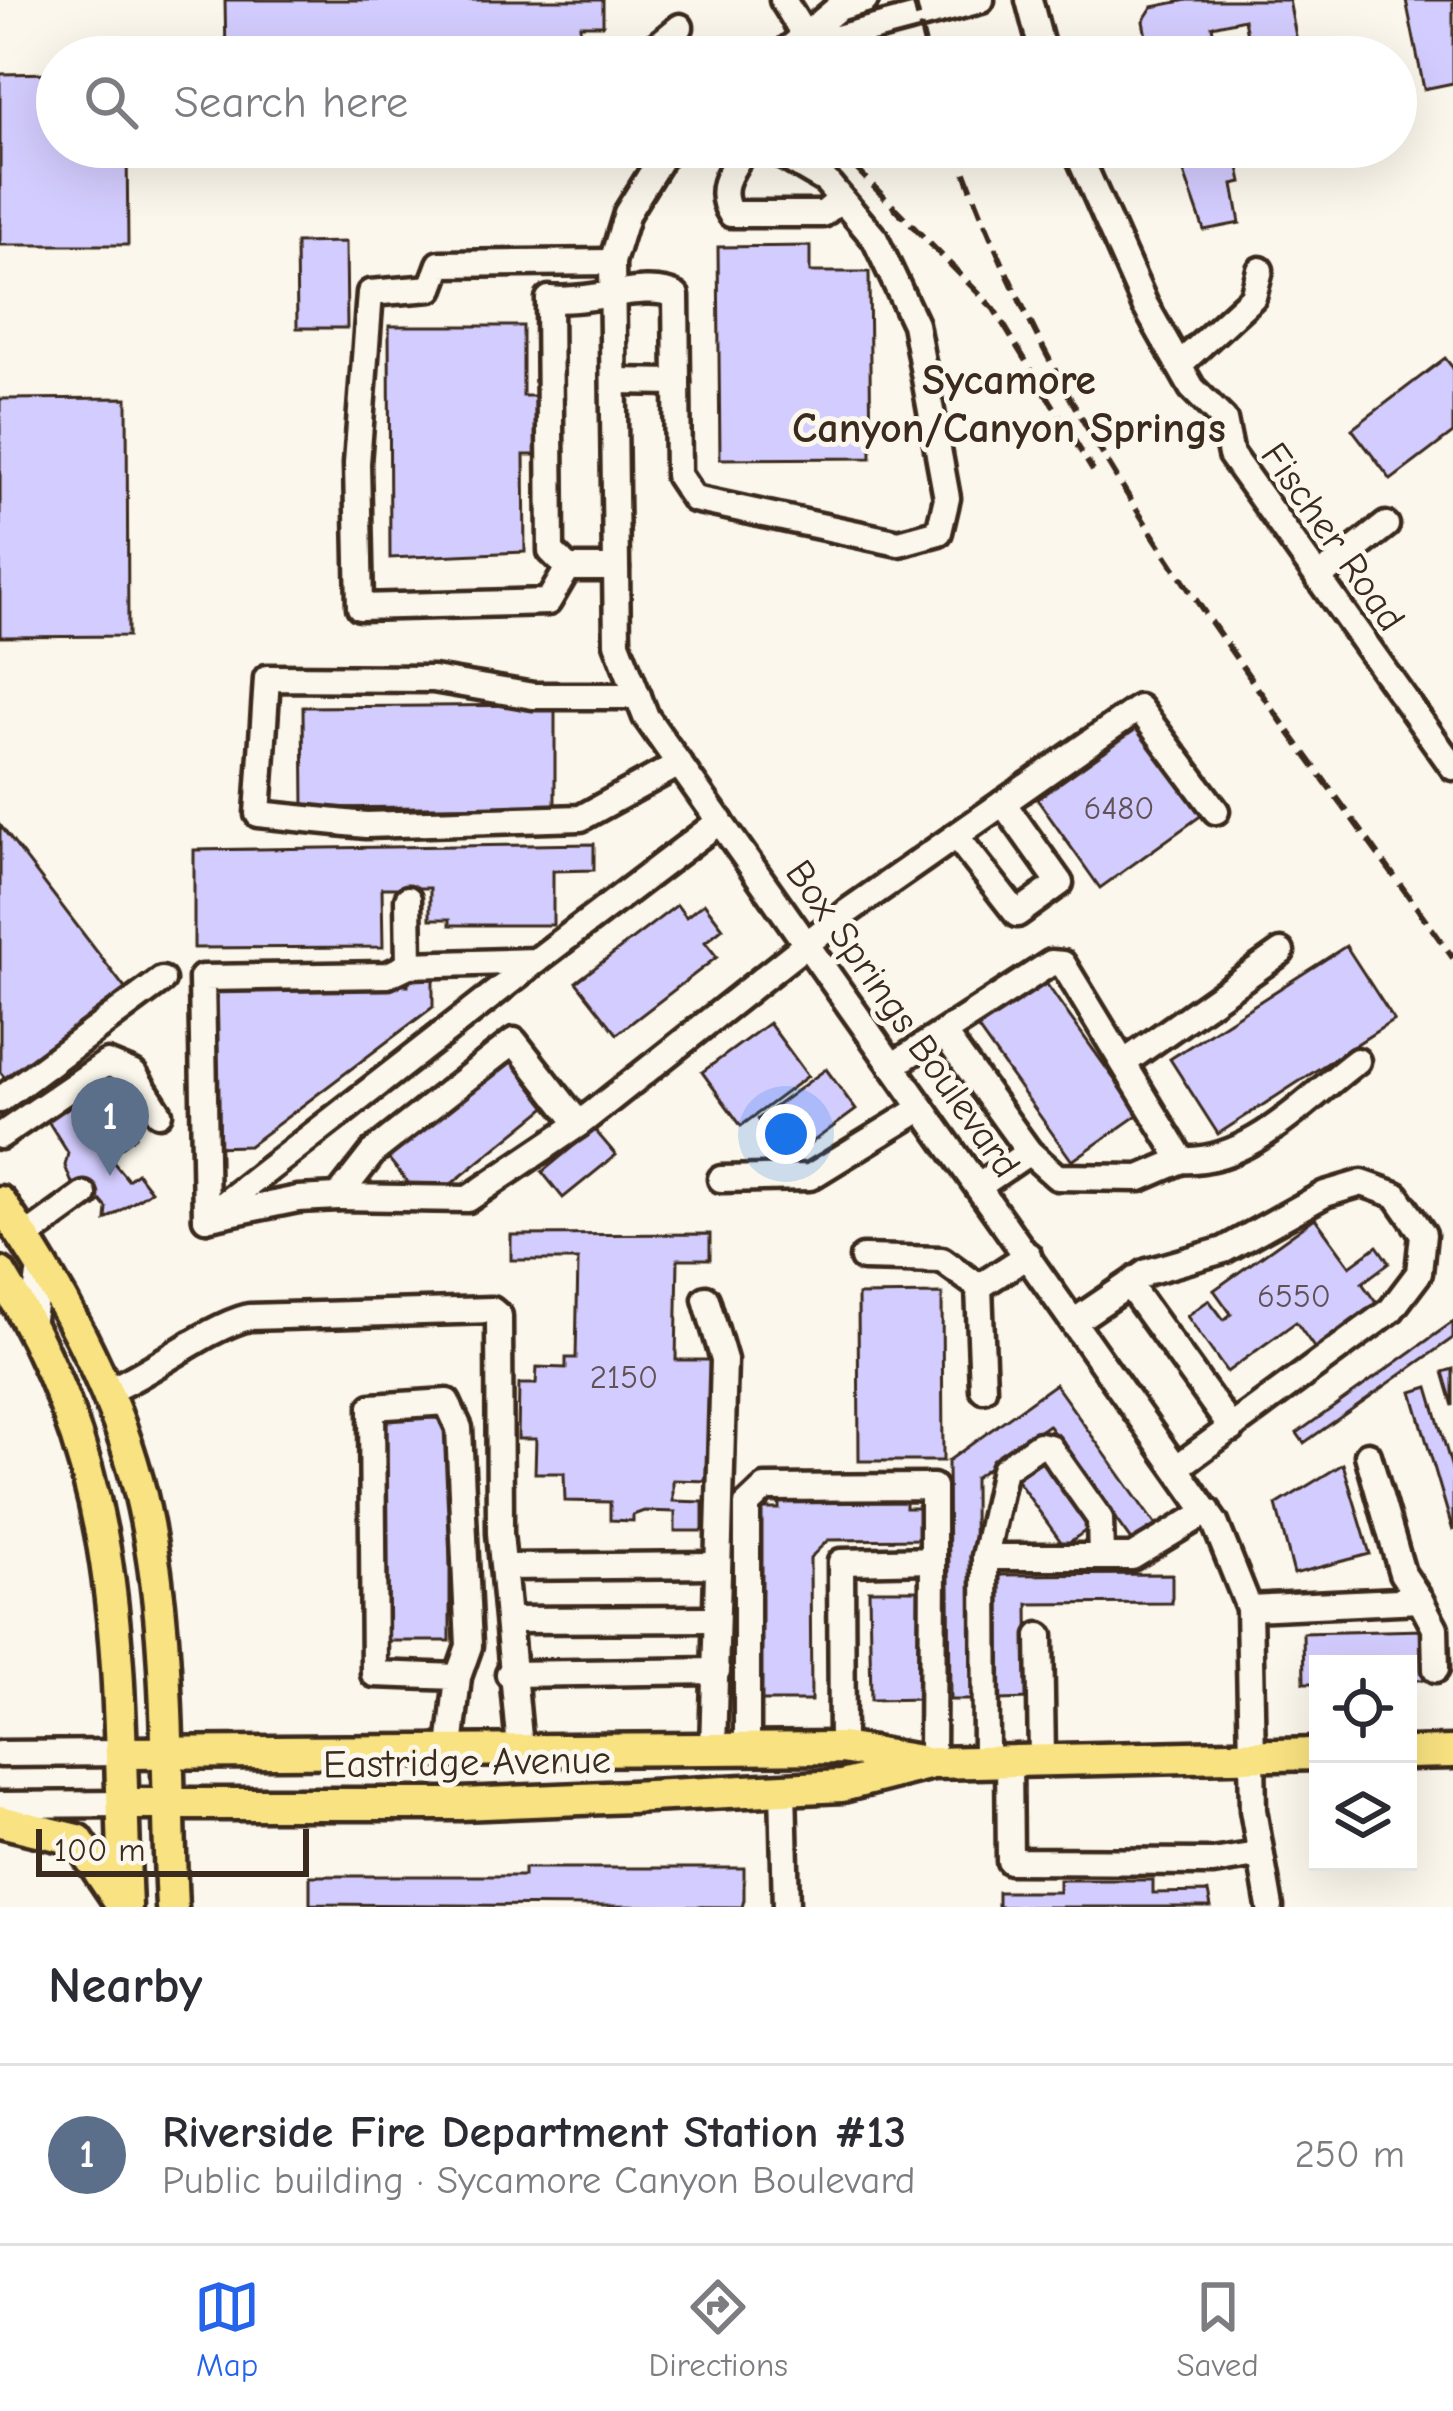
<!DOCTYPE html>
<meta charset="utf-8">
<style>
body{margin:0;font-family:"Comic Neue",sans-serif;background:#f7f7f7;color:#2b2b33}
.controls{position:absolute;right:36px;bottom:36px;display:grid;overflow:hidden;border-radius:0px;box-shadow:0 12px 48px #0002}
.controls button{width:108px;height:108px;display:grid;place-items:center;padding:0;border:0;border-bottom:3px solid #e1e1e2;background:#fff;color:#2b2b33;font:60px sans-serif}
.scale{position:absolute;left:36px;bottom:30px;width:273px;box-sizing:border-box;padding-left:12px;border:6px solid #3b2a1e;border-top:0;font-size:33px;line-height:42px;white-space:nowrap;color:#3b2a1e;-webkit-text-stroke:9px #fbf7ec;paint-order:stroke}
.you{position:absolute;left:786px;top:1134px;width:42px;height:42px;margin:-30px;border:9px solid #fff;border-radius:50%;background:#1a73e8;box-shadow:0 0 0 18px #1a73e833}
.badge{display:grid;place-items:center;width:78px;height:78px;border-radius:50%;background:#2563eb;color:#fff;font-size:39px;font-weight:700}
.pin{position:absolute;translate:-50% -99px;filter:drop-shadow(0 3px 6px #0008)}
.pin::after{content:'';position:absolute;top:63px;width:42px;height:36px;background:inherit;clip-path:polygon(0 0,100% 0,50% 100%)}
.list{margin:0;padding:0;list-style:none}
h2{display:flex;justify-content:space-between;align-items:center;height:156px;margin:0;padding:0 48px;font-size:51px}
h2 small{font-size:39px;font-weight:400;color:#7c7c81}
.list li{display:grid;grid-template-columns:78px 1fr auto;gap:36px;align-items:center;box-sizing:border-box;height:180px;padding:0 48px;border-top:3px solid #e1e1e2}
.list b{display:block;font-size:45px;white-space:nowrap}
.list p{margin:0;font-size:39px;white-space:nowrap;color:#7c7c81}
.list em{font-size:39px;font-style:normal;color:#7c7c81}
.icon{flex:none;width:66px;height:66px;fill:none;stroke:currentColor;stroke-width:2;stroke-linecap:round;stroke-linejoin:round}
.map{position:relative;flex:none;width:1453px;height:1907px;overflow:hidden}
.search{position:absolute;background:#fff;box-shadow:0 12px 48px #0002;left:36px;right:36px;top:36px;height:132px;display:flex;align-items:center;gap:30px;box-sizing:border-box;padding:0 42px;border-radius:66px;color:#7c7c81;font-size:45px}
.sheet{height:336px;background:#fff}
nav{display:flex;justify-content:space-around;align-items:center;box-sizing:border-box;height:168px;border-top:3px solid #e1e1e2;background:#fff;font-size:33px;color:#7c7c81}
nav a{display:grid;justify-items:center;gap:6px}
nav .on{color:#2563eb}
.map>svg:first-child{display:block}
</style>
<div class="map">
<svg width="1453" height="1907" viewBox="0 0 1453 1907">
<rect width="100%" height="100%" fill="#fbf7ec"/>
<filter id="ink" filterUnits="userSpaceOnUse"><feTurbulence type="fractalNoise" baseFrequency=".00833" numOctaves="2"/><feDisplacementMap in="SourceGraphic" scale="24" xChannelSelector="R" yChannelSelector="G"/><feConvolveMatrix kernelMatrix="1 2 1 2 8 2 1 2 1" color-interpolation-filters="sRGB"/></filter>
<g filter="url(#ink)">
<!-- building -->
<g fill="#d3ccfe" stroke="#3b2a1e" stroke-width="3">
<polygon points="225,0 603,0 603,25 580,25 581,46 248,48 248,57 226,57"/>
<polygon points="1187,0 1289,0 1300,57 1251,57 1244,19 1212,26 1218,57 1150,57 1143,21 1152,7"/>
<polygon points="1406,0 1453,0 1453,83 1424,89"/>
<polygon points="57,73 57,147 127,147 128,245 0,245 0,74"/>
<polygon points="1175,147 1235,147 1242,182 1233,184 1240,223 1204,230"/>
<polygon points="346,242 347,328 297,328 296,243"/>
<polygon points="810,246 810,272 869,272 871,458 720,459 718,247"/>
<polygon points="389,326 523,326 523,396 542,396 543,455 524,455 525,552 390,558"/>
<polygon points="1445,358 1453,368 1453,433 1391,480 1352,429"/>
<polygon points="127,398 128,636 0,637 0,399"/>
<polygon points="555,705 555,806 304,808 303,707"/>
<polygon points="1139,727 1202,815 1100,888 1037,799"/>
<polygon points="0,825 127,991 11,1085 0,1072"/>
<polygon points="594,844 594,870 553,871 553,925 450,925 450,919 430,919 430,888 382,888 383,947 194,948 194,850"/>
<polygon points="704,903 723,928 705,942 717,957 617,1034 576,982 677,905 686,917"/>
<polygon points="1346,946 1394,1020 1218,1134 1170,1059"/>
<polygon points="408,976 433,976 433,1007 249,1146 210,1147 209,985 408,985"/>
<polygon points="1043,979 1139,1114 1072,1161 976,1026"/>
<polygon points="769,1023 808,1076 741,1126 702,1072"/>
<polygon points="513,1048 555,1100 439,1194 418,1195 384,1153"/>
<polygon points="826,1069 856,1110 788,1160 758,1119"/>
<polygon points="88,1090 107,1115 82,1134 88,1141 119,1116 136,1136 109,1157 128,1180 137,1173 151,1191 106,1220 107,1208 101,1201 95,1207 71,1181 65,1166 68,1153 48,1121"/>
<polygon points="594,1129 616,1155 563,1198 542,1172"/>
<polygon points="1315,1218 1350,1266 1377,1246 1389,1263 1362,1283 1382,1311 1320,1356 1296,1322 1227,1372 1187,1316 1209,1300 1224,1320 1231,1314 1214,1290"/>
<polygon points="710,1234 710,1259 678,1259 676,1360 713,1360 710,1481 673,1480 673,1501 703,1502 703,1531 675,1531 675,1512 644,1511 633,1515 633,1521 610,1520 610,1502 565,1501 564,1473 535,1473 536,1439 518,1439 519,1384 536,1384 537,1367 566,1368 566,1358 576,1358 578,1260 511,1260 511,1235"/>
<polygon points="942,1294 943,1461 859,1461 858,1295"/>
<polygon points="1453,1322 1453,1338 1304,1443 1297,1433"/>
<polygon points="1453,1369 1453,1406 1443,1372"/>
<polygon points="1055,1384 1159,1530 1135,1546 1048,1425 974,1478 975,1700 950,1700 948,1461"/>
<polygon points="1428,1387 1453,1472 1453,1531 1412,1392"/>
<rect x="381" y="1418" width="69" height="223"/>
<polygon points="1043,1460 1091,1527 1064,1546 1016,1479"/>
<polygon points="1343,1464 1370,1554 1294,1574 1276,1505"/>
<polygon points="906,1500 906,1508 924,1508 924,1539 828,1540 810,1558 811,1701 758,1701 757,1509 779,1509 779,1501"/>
<polygon points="1172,1574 1172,1603 1028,1604 1029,1699 1000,1700 999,1575"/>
<polygon points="869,1590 924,1590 925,1699 871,1700"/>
<polygon points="1423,1630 1424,1680 1408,1680 1408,1664 1318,1664 1318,1683 1304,1683 1303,1633"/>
<polygon points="524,1868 744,1868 744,1900 742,1907 310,1904 310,1876 524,1876"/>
<polygon points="1059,1880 1153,1880 1153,1893 1208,1892 1211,1907 998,1907 998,1892 1059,1892"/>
</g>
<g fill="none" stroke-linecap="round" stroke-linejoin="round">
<defs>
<g id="minor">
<polyline points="783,0 805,36"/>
<polyline points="1029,0 1044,57"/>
<polyline points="805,36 837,38 981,0"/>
<polyline points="643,57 680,27"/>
<polyline points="779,57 838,8 865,0"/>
<polyline points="668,147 627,213 612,262 617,643 646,717 1215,1523 1249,1608 1253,1810 1270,1907"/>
<path d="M746 147C731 170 715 189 731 214H823L840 200"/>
<polyline points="1075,147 1145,305 1192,388 1224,420 1231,455 1453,767"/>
<polyline points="1179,365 1253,297 1260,270"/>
<path d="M614 381 677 382 676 296C648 280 587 304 549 299L551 551 568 568H616"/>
<polyline points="677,382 678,475 694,499 899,543 939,532 947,498 915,324 875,239 826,181 768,147"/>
<polyline points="568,568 548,602 360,607 357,463 370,293 431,288 440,264 612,262"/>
<polyline points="1318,578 1386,525"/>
<polyline points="638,696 533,696 433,679 267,678 258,814 366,825 581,818 679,764"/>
<polyline points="956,836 1017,914 1060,883 1003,803"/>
<polyline points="408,899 409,965"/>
<polyline points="1125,1062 1281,952"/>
<polyline points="892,1066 1051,963 1063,964 1182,1160 1140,1178 1057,1177 1029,1152 944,1034"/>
<polyline points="0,1100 162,980"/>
<polyline points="579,1124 514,1041 374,1151 338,1197 468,1199 579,1124 847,912 1139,708 1216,811"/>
<polyline points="0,1136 107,1063 134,1074 159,1113"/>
<path d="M1182 1160C1249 1164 1306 1099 1357 1061"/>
<polyline points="721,1179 810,1177 922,1108"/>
<polyline points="979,1186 1029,1152"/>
<polyline points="210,1217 298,1199 338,1197"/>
<polyline points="206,1218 202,978 388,975 409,965 536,961 720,821"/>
<polyline points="206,1218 536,961"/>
<polyline points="23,1239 84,1195"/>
<polyline points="863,1258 942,1260 979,1287 983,1389"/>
<polyline points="1129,1285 1232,1429"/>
<polyline points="979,1287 1028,1255"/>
<polyline points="706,1299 724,1360 713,1749"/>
<polyline points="1075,1321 1147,1272 1224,1250 1325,1194 1362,1183 1396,1195 1423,1234 1419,1273 1391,1310 1179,1466"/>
<polyline points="31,1324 40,1269"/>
<path d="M105 1392C153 1373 205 1328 249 1317L492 1310 499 1316 500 1533 520 1748"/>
<polyline points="985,1557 1101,1557"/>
<polyline points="507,1567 714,1565"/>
<polyline points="1420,1600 1435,1628 1436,1669"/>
<polyline points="1249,1608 1420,1600 1402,1573 1368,1455"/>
<polyline points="509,1620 716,1619"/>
<polyline points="1040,1636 1042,1757"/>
<polyline points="509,1674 717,1671"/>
<polyline points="450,1749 458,1677 469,1646 459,1428 447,1402 372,1407 374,1674 458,1677"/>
<polyline points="747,1749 747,1505 765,1488 933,1487 933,1560 841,1562 842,1748"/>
<polyline points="0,1754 123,1753"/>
<polyline points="1009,1759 1010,1861 1213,1862 1257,1855"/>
<polyline points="986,1760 985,1557 1004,1469 1039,1445 1049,1447 1100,1519 1101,1557 1132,1557 1208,1511"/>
<polyline points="932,1763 933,1560"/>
<polyline points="783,1789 786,1907"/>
<polyline points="0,1805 123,1804"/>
</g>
<g id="major">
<path d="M0 1202C57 1284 111 1383 137 1480 173 1616 165 1767 172 1907"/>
<path d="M0 1273C133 1491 115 1665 126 1907"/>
<polyline points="123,1753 842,1748 920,1761"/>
<polyline points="1408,1753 1453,1752"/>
<polyline points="123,1804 460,1804 630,1797 842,1786 932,1763 1318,1754"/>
<polyline points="0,1821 78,1840 123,1907"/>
</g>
</defs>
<!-- minor casing -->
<use href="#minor" stroke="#3b2a1e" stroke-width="33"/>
<!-- major casing -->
<use href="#major" stroke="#3b2a1e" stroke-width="39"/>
<!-- minor -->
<use href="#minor" stroke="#fbf7ec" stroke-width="24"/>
<!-- major -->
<use href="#major" stroke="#f8e281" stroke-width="30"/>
<!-- rail -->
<g stroke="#3b2a1e" stroke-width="6" stroke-dasharray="18 9" stroke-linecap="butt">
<polyline points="914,0 928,57"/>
<polyline points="835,147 994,309 1093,471"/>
<path d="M956 147C1061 449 1270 700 1453 958"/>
</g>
</g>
</g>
<g text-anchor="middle" stroke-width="10" stroke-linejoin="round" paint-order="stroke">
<!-- number labels -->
<g font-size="33" fill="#615256">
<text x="1119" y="819">6480</text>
<text x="1294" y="1307">6550</text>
<text x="624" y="1388">2150</text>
</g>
<!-- street labels -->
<g font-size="39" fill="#3b2a1e" stroke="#fbf7ec">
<text transform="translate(1334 536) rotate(55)" y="14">Fischer Road</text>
<text transform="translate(904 1018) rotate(55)" y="14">Box Springs Boulevard</text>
<text transform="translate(467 1761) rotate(-1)" y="14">Eastridge Avenue</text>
</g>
<!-- neighbourhood labels -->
<g font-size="42" font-weight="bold" fill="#3b2a1e" stroke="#fbf7ec">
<text x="1009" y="394">Sycamore<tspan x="1009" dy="48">Canyon/Canyon Springs</tspan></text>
</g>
</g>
</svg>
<div class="controls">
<button><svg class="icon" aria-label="locate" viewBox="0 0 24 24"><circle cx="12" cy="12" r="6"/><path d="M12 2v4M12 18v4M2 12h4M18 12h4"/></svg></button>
<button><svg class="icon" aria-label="layers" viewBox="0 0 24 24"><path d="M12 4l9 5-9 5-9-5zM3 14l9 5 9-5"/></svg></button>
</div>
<div class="scale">100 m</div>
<div class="you"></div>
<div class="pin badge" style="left:110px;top:1176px;background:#5c6f8a">1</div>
<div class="search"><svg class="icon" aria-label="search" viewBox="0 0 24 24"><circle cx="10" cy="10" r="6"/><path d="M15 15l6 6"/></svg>Search here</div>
</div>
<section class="sheet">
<h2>Nearby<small></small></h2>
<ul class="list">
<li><span class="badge" style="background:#5c6f8a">1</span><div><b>Riverside Fire Department Station #13</b><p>Public building · Sycamore Canyon Boulevard</p></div><em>250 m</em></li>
</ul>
</section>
<nav>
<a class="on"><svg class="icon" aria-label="map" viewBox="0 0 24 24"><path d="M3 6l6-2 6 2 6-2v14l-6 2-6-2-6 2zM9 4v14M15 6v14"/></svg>Map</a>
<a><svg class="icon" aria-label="directions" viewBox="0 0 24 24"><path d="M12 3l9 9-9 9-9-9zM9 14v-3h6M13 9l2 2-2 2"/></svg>Directions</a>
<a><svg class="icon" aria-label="saved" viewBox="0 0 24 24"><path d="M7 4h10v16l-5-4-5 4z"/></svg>Saved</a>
</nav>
